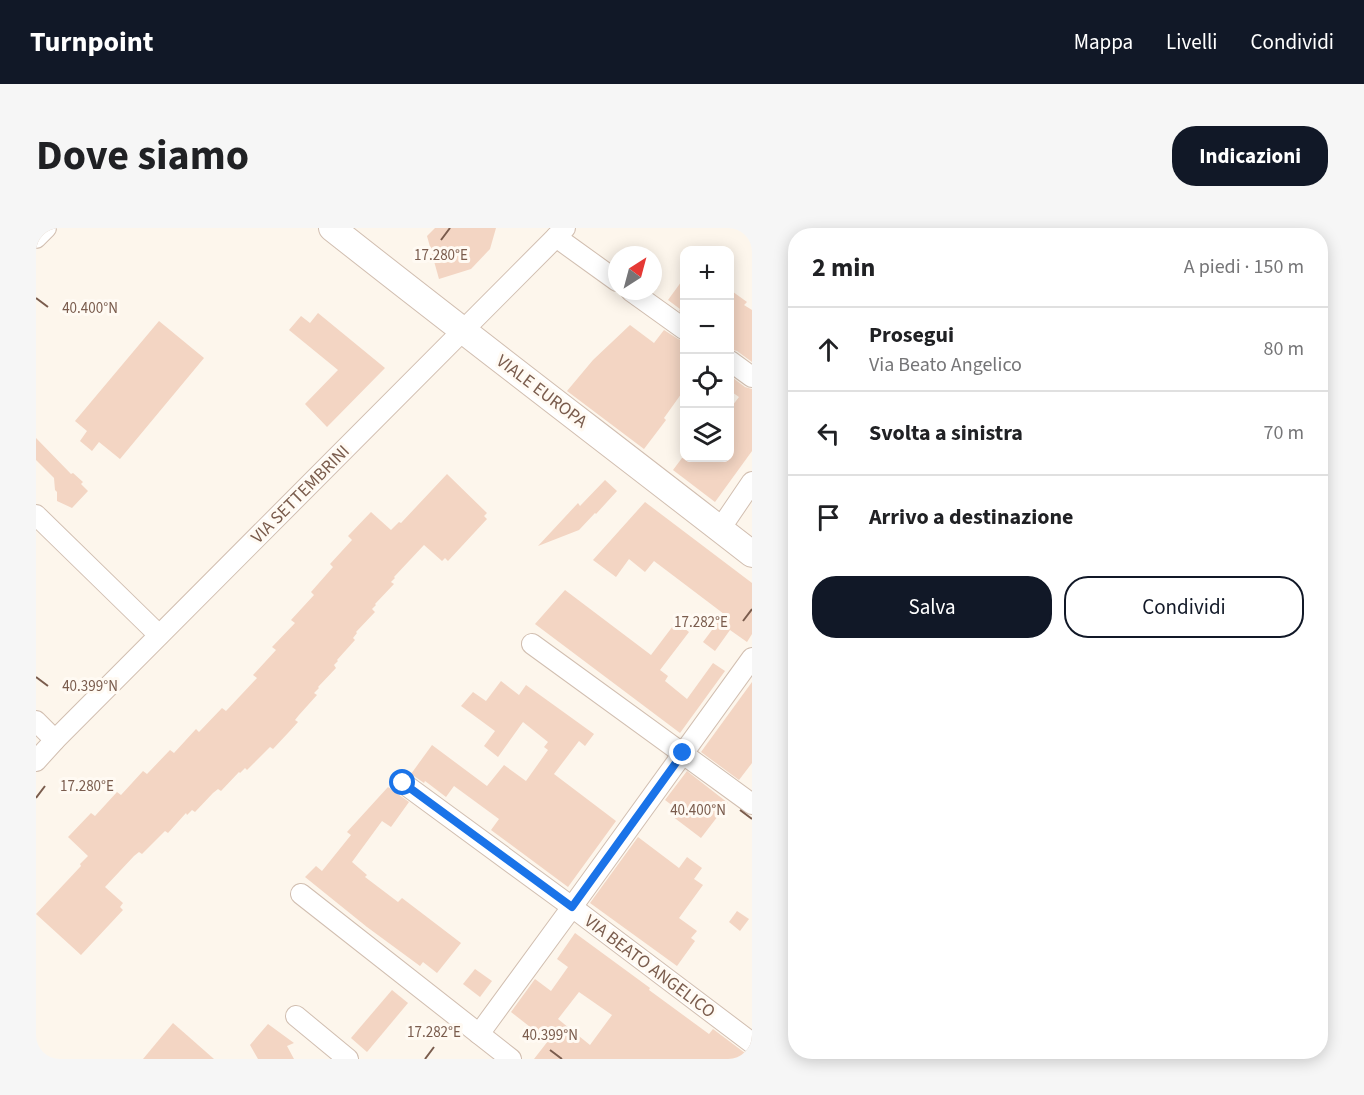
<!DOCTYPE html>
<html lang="it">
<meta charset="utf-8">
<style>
body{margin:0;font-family:"Source Sans 3",sans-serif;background:#f6f6f6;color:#202124}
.controls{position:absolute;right:18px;top:18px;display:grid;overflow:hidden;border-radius:12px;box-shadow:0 3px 15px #0003}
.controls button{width:54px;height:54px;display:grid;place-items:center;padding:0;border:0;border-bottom:2px solid #e0e0e0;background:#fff;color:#202124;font:30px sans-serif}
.compass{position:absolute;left:572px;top:18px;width:54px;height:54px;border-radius:50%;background:#fff;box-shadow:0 3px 15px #0003;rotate:36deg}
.stop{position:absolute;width:18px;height:18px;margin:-14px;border:4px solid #1a73e8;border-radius:50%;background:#fff}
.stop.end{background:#1a73e8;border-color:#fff;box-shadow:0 2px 6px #0008}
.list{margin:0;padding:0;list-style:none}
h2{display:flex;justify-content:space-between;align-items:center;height:78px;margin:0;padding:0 24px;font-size:26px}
h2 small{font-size:20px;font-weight:400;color:#757577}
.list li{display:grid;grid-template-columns:39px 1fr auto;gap:18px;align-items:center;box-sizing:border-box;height:84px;padding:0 24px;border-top:2px solid #e0e0e0}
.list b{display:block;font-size:22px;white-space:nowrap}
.list p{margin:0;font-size:20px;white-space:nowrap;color:#757577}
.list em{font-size:20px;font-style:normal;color:#757577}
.actions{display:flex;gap:12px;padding:18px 24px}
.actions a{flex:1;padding:14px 0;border:2px solid #111827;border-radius:24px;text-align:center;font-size:21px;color:#111827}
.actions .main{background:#111827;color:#fff}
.icon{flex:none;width:33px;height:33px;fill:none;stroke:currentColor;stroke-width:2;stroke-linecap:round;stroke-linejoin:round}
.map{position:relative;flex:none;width:716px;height:831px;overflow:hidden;border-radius:24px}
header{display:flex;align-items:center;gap:36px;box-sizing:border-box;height:84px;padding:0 30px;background:#111827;color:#fff}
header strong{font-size:28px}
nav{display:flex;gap:33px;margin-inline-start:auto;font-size:21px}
.intro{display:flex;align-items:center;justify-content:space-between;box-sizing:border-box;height:144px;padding:0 36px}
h1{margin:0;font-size:42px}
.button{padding:15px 27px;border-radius:24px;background:#111827;color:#fff;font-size:21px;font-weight:700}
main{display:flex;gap:36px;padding:0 36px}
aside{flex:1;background:#fff;border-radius:24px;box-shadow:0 3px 15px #0003}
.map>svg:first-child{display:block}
</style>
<header>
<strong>Turnpoint</strong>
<nav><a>Mappa</a><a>Livelli</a><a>Condividi</a></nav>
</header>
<div class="intro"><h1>Dove siamo</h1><a class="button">Indicazioni</a></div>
<main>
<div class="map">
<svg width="716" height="831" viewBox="0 0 716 831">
<rect width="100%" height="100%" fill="#fdf6ec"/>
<!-- building -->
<g fill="#f3d5c3" fill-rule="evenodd">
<polygon points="399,0 460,0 454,21 435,41 403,51 391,8"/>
<polygon points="648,50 648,87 643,83 644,81 632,72"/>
<polygon points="693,61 711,74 708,77 716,82 716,134 701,123 693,121"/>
<polygon points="282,85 349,140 291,199 269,176 302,142 253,102 265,88 274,95"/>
<polygon points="123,93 168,130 84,231 63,214 56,223 44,213 51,203 39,193"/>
<polygon points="594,97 618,115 628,102 642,111 648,113 648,162 628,190 630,192 608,221 531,163 557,132"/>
<polygon points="693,147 709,159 716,161 716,223 679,274 637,242 646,230 693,230 693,182 703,169 693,162"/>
<polygon points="0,210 35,246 37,245 47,254 45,256 52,263 36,280 21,273 21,264 19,262 18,250 0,232"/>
<polygon points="411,246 451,285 448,288 451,291 412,333 409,330 406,333 388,317 358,349 359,350 355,354 358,356 339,376 340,377 336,381 339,384 320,404 321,405 317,410 319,412 301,432 302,433 298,437 300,440 282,459 283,460 278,465 281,467 263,487 259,492 262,494 252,505 237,521 234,519 211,542 209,540 204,545 203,544 185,563 182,561 177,565 159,584 156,582 151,587 150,585 132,605 129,603 106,626 103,624 98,628 69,659 87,675 84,679 87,682 45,727 0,686 45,638 44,636 52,628 32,609 55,585 59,588 81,564 85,567 107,543 111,546 134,522 138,525 160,501 163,504 186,480 190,483 221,450 217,447 240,422 236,419 259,395 255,392 278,367 275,364 297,339 294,336 316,312 312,308 335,284 355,302 363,294 365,295"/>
<polygon points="569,252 581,263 560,286 559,285 543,302 502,318 542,275 544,278"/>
<polygon points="609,274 716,355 716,406 711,414 694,402 679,423 667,414 688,386 618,333 609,344 593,331 580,349 557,332"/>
<polygon points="529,362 615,427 640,394 653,404 624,442 632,448 629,453 651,471 677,435 689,443 644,505 499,396"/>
<polygon points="465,453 483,467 490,457 558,506 549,518 543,513 518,546 580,593 532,659 455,602 463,591 418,558 410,569 389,553 388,555 375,546 396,517 451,558 468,537 490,553 512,522 508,519 512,514 487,494 462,529 448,518 459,503 425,478 437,464 450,473"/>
<polygon points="716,454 716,535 703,552 665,524"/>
<polygon points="651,543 692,575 665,610 636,588 641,581 629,572"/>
<polygon points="352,559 373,574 355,599 346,593 316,634 331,647 329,649 362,674 366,670 425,715 401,745 387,734 384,738 331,699 269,649 280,638 286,643 315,607 311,604"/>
<polygon points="602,609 643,640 651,629 666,640 658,651 667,657 643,690 661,703 655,710 659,713 641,738 554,675"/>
<polygon points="701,683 713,691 704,703 693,694"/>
<path d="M539 705 614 760 613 762 673 806 677 801 709 825 716 827V831H498L512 813 475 784 499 751 515 763 532 739 521 731ZM543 764 576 787 554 817 522 791Z"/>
<polygon points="439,741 456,753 444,769 427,756"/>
<polygon points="356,762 372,775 331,824 315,810"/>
<polygon points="137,795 153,809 178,831 107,831"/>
<polygon points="232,796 258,815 251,818 258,831 222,831 214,817"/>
</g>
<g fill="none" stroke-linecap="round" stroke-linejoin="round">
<defs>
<g id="minor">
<polyline points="520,9 581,53"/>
<polyline points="0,10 10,0"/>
<polyline points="595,63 648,101"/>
<polyline points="694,133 716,149"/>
<polyline points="0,287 123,407"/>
<polyline points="684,301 716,254"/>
<polyline points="496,416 716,576"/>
<polyline points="0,493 19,512"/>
<polyline points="0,533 19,512 529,0"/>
<polyline points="367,555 536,679 716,815"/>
<polyline points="265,666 475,831"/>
<polyline points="260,788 312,831"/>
<polyline points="443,806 536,679 716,430"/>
</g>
<path id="tertiary" d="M296 0C435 110 576 217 716 326"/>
</defs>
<!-- minor casing -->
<use href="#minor" stroke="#d1beb0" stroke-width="22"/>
<!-- tertiary casing -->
<use href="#tertiary" stroke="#d1beb0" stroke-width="28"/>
<!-- minor -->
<use href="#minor" stroke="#fff" stroke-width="20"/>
<!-- tertiary -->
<use href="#tertiary" stroke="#fff" stroke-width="26"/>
</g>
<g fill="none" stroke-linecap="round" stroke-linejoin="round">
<!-- route -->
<polyline stroke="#1a73e8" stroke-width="8" points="367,555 536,679 647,525"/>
</g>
<!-- ticks -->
<path fill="none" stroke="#7a5c4d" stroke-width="2" d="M405 12 414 0M0 70 12 79M707 393 716 381M0 449 12 458M0 570 9 558M704 582 716 591M514 822 526 831M389 831 398 819"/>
<g text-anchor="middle" stroke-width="6" stroke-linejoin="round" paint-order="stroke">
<!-- street labels -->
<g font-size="18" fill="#7a5c4d" stroke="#fffaf3">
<text transform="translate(506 163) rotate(37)" y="6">VIALE EUROPA</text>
<text transform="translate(264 266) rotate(-45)" y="6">VIA SETTEMBRINI</text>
<text transform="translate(614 738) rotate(37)" y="6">VIA BEATO ANGELICO</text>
</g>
</g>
<g font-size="15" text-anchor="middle" fill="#7a5c4d" stroke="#fffaf3" stroke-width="6" stroke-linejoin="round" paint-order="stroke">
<text x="405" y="32">17.280°E</text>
<text x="54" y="85">40.400°N</text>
<text x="665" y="399">17.282°E</text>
<text x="54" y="463">40.399°N</text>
<text x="51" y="563">17.280°E</text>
<text x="662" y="587">40.400°N</text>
<text x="398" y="809">17.282°E</text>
<text x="514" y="812">40.399°N</text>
</g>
</svg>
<div class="controls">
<button>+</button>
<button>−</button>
<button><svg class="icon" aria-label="locate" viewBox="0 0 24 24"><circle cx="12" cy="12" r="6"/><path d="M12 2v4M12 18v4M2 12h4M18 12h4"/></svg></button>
<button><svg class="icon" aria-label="layers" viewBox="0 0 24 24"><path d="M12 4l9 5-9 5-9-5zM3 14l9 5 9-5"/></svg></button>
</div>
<svg class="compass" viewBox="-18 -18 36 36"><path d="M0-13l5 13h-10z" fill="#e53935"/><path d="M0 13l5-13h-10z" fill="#757577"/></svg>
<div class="stop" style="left:367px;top:555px"></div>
<div class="stop end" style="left:647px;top:525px"></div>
</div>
<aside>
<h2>2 min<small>A piedi · 150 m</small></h2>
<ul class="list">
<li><svg class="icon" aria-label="ahead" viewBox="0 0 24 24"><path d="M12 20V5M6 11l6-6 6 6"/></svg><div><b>Prosegui</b><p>Via Beato Angelico</p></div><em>80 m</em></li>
<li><svg class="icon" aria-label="left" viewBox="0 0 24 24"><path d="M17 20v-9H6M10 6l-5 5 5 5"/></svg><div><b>Svolta a sinistra</b></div><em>70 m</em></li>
<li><svg class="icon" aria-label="arrive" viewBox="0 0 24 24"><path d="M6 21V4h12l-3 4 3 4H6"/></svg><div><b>Arrivo a destinazione</b></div></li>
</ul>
<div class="actions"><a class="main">Salva</a><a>Condividi</a></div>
</aside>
</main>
